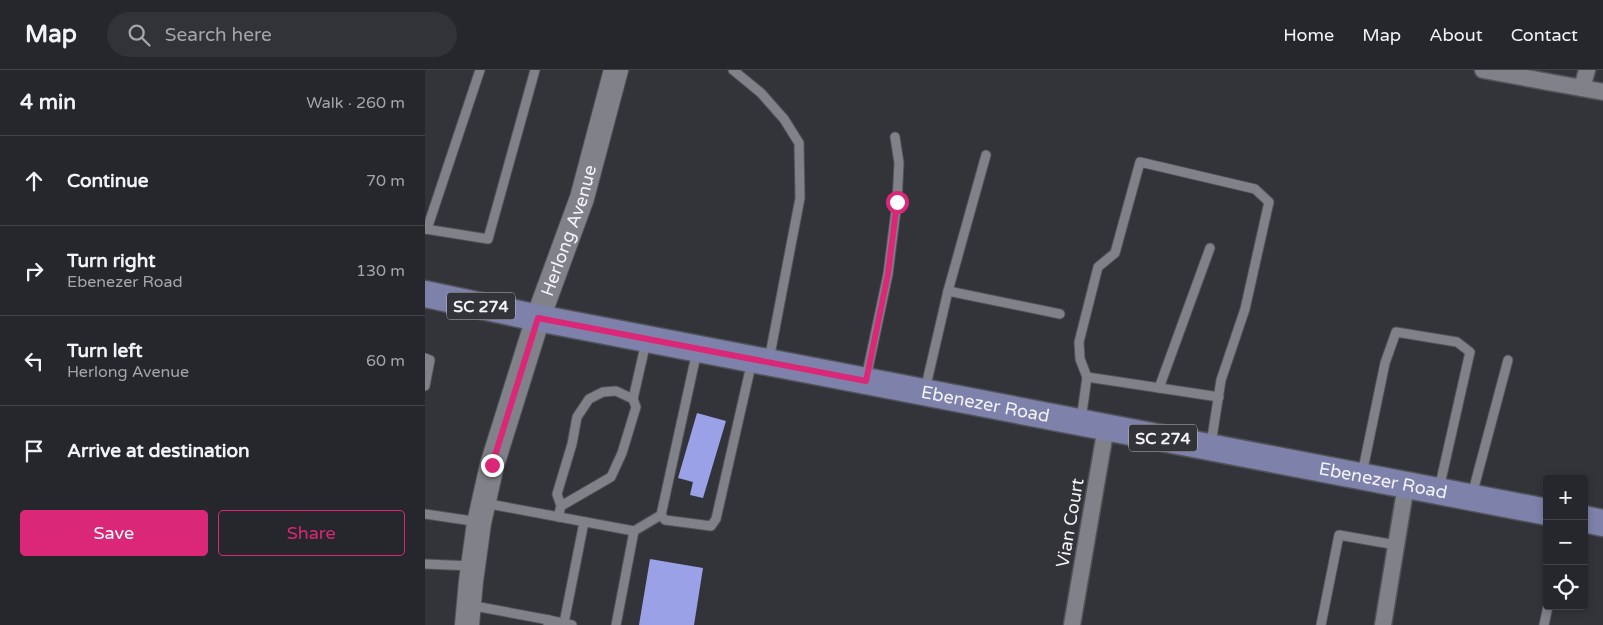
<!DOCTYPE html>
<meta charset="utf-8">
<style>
body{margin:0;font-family:"Varela Round",sans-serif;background:#323338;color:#f1f3f6}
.controls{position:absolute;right:15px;bottom:15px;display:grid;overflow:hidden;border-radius:5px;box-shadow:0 2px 8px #0003}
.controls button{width:45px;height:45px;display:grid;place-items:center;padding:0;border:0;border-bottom:1px solid #424448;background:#26272c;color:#f1f3f6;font:25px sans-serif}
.stop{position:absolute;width:15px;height:15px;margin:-11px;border:4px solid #db2777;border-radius:50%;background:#fff}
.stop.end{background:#db2777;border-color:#fff;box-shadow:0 1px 5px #0008}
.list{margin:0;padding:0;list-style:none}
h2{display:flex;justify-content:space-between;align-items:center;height:65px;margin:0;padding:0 20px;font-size:21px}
h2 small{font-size:16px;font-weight:400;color:#a4a5a9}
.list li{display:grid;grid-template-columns:32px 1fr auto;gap:15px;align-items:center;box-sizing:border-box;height:90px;padding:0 20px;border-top:1px solid #424448}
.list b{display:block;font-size:19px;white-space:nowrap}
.list p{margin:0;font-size:16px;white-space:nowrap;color:#a4a5a9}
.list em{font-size:16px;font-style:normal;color:#a4a5a9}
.actions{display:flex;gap:10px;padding:15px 20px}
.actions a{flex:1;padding:11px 0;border:1px solid #db2777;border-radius:5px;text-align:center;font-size:18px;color:#db2777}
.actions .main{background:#db2777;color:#fff}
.icon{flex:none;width:28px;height:28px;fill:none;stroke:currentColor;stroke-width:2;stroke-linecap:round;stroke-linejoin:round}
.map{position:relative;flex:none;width:1178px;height:555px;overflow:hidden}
header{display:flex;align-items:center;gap:30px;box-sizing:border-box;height:70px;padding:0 25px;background:#26272c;border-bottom:1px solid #424448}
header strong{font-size:24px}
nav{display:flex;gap:28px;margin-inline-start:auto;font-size:18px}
.search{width:350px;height:45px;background:#323338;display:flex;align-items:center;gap:12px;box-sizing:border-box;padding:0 18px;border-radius:28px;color:#a4a5a9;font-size:19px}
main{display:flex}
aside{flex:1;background:#26272c}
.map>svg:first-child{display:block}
</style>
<header>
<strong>Map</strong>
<div class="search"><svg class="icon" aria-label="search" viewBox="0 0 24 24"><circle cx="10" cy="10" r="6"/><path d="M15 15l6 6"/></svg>Search here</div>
<nav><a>Home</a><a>Map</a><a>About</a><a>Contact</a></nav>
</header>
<main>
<aside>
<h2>4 min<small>Walk · 260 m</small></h2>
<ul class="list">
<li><svg class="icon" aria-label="ahead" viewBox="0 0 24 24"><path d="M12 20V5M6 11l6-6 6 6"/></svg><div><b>Continue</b></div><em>70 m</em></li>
<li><svg class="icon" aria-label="right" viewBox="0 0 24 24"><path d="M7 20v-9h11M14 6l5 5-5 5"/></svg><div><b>Turn right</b><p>Ebenezer Road</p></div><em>130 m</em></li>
<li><svg class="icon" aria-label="left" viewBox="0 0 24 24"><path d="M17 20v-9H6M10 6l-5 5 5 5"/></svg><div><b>Turn left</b><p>Herlong Avenue</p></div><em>60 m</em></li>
<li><svg class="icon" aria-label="arrive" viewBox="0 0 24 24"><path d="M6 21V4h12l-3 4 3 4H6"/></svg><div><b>Arrive at destination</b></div></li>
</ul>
<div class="actions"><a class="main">Save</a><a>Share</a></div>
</aside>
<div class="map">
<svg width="1178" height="555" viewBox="0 0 1178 555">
<rect width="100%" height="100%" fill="#33343a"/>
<!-- building -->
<g fill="#9aa1e7">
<polygon points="272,343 301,351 278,428 265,425 268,412 253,408"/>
<polygon points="225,489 278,498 269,555 214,555"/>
</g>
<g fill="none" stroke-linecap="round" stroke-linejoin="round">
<defs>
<g id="lane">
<polyline points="308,0 336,23 359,49 374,73 375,128 344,290"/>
<polyline points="0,159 63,169 110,0"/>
<polyline points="2,159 55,0"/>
<polyline points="523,221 635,244"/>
<polyline points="272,281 236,445 240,450 286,456 291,449 327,291"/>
<polyline points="0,288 5,290 0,316"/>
<polyline points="662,307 794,327"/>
<polyline points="441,308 463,204 472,132 474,93 470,67"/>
<polyline points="734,318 785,178"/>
<polyline points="500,320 523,221 561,85"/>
<polyline points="208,329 221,272"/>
<polyline points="656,350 662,307 655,289 654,272 673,197 690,183 715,92 830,119 844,132 820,239 796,310 786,374"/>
<polyline points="937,404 960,293 971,262 1032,272 1045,282 1014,419"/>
<polyline points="1047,425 1083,290"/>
<polyline points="59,433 209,461 236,445"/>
<polyline points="0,444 54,452"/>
<polyline points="133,447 136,436 132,424 147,374 152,347 164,329 178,322 191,321 208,329 211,337 197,383 186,407 136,436"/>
<polyline points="0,494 48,496"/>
<polyline points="44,535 124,550 123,555"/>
<polyline points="124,550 147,555"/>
<polyline points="139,553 159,452"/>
<polyline points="191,555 209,461"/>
<polyline points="896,555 914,465 971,475"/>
<polyline points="1119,555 1123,536"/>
</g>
<g id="street">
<polyline points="1058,0 1178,22"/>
<polyline points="1157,18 1162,0"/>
<polyline points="647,555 681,357"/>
<polyline points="958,555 981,415"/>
</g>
<g id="secondary">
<path id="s1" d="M42 555 46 511 54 453 67 395 113 248 157 128 191 0"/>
</g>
<g id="primary">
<path id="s2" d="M0 224 113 248 1122 442"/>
<polyline points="1159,449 1178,453"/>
</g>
</defs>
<!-- lane casing -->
<use href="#lane" stroke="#525359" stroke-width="11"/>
<!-- street casing -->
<use href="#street" stroke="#525359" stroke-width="19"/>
<!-- secondary casing -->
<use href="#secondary" stroke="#525359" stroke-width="26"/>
<!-- primary casing -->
<use href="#primary" stroke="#525359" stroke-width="29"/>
<!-- lane -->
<use href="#lane" stroke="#808189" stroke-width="9"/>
<!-- street -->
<use href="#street" stroke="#808189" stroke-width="16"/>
<!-- secondary -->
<use href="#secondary" stroke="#808189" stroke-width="24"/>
<!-- primary -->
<use href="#primary" stroke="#7e82ab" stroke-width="26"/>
</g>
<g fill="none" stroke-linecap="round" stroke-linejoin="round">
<!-- route -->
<polyline stroke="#db2777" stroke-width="6" points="67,395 113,248 441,311 463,204 472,132"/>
</g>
<g text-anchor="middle" stroke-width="5" stroke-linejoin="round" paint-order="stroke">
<!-- shield labels -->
<g fill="#33343a" stroke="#b9b9be" stroke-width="1">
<rect x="22" y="222.5" width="68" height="27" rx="4"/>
<rect x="704" y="354.5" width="68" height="27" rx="4"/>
</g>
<g font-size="16" font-weight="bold" fill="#f2f2f7">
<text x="56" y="242">SC 274</text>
<text x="738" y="374">SC 274</text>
</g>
<!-- street labels -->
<g font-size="18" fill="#f2f2f7" stroke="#33343a">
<text dy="6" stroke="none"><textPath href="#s1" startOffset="409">Herlong Avenue</textPath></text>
<text dy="6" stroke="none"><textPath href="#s2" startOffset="571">Ebenezer Road</textPath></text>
<text dy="6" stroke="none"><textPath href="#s2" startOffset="976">Ebenezer Road</textPath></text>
<text transform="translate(645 453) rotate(-80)" y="6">Vian Court</text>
</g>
</g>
</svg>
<div class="controls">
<button>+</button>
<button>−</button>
<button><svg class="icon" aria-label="locate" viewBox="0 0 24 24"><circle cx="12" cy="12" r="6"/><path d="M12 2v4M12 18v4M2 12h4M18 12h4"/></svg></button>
</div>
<div class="stop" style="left:472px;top:132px"></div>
<div class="stop end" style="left:67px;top:395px"></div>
</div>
</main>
